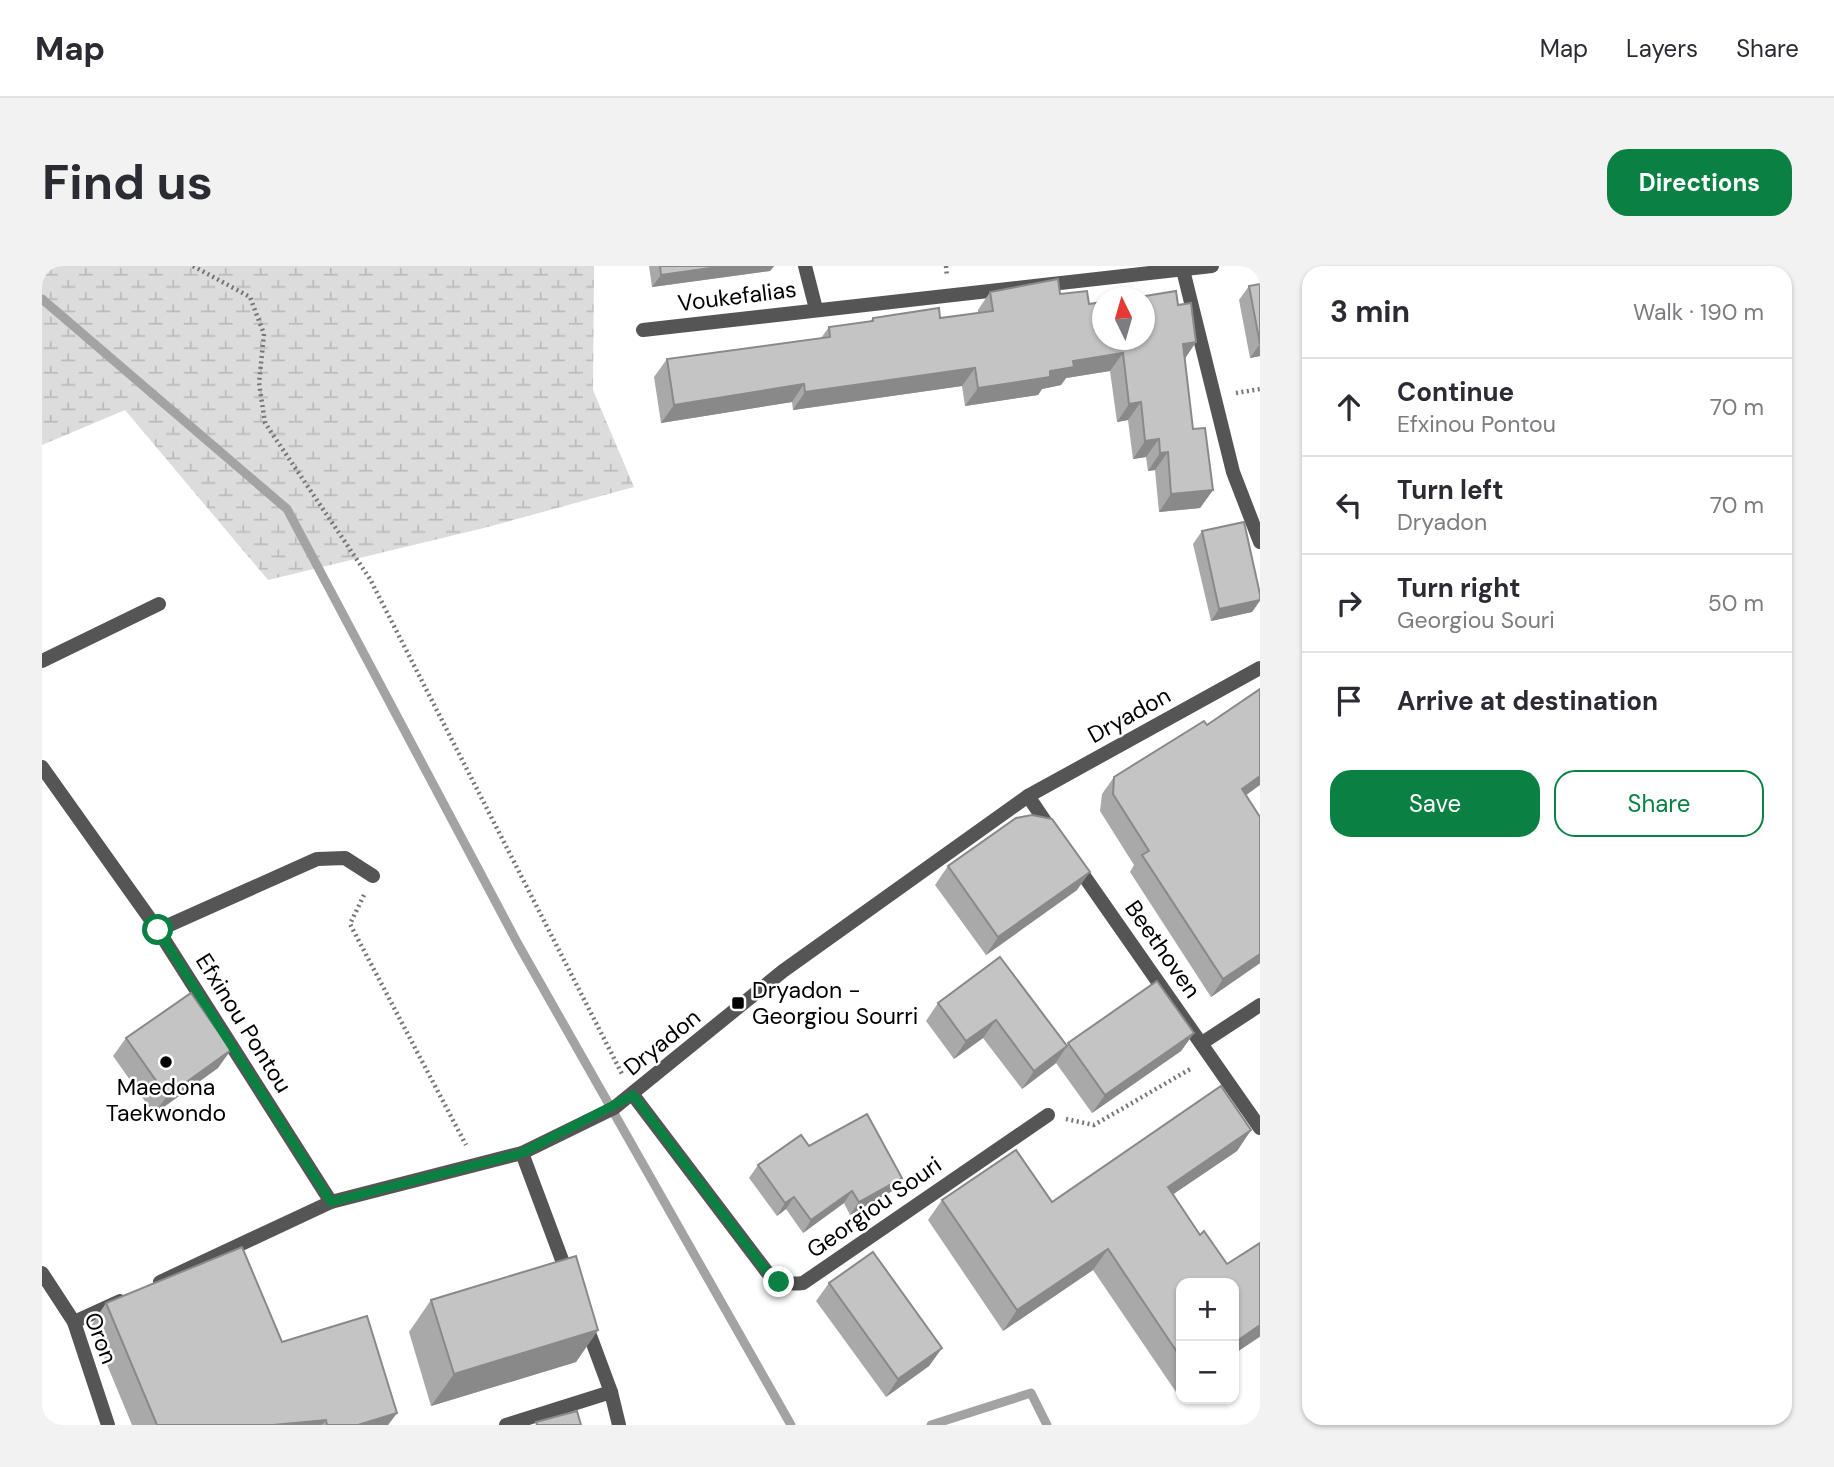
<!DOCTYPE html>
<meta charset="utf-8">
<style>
body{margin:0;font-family:"DM Sans",sans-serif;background:#f2f2f3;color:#2b2b33}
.controls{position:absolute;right:21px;bottom:21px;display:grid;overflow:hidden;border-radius:14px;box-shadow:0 2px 5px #0004}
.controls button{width:63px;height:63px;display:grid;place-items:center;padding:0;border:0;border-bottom:2px solid #e1e1e2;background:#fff;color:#2b2b33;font:35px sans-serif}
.compass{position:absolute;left:1050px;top:21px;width:63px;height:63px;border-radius:50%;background:#fff;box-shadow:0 2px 5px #0004;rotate:355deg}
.stop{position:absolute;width:21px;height:21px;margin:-16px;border:5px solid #0b8043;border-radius:50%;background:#fff}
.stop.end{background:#0b8043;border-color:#fff;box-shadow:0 2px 7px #0008}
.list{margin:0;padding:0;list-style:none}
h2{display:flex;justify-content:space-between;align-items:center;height:91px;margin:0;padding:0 28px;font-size:30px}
h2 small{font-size:23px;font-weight:400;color:#7c7c81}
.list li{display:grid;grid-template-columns:46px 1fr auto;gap:21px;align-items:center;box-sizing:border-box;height:98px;padding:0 28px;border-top:2px solid #e1e1e2}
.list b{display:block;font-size:26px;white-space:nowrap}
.list p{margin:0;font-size:23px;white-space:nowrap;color:#7c7c81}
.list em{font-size:23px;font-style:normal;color:#7c7c81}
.actions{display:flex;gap:14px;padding:21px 28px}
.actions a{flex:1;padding:16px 0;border:2px solid #0b8043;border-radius:21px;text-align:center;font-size:24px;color:#0b8043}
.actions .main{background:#0b8043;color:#fff}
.icon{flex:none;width:38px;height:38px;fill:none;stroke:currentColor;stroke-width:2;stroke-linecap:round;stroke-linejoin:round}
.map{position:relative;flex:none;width:1218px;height:1159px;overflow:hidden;border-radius:21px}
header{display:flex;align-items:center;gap:42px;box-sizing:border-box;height:98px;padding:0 35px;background:#fff;border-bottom:2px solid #e1e1e2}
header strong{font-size:33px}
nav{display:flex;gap:38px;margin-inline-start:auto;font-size:24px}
.intro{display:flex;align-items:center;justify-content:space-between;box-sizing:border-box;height:168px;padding:0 42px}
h1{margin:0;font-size:49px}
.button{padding:18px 32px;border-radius:21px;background:#0b8043;color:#fff;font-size:24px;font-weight:700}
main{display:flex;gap:42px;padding:0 42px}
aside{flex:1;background:#fff;border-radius:21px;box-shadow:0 2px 5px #0004}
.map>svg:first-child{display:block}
</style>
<header>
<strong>Map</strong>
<nav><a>Map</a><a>Layers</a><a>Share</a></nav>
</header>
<div class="intro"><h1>Find us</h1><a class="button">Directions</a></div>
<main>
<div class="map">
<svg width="1218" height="1159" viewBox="0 0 1218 1159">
<defs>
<pattern id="wetland-marsh" width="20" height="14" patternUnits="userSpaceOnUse" patternTransform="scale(1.75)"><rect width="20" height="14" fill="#dcdcdc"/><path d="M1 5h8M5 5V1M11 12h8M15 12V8" fill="none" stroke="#bbb"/></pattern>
</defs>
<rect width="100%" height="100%" fill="#fff"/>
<!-- wetland -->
<polygon fill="url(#wetland-marsh)" points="0,0 552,0 551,124 592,221 442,262 226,314 83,144 0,179"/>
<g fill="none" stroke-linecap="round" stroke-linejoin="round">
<!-- stream -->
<g stroke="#a3a3a3" stroke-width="9">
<polyline points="0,33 245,243 476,678 749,1159"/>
<polyline points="889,1159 989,1127 1005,1159"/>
</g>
<!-- path -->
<g stroke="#777" stroke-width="4.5" stroke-dasharray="2 3.5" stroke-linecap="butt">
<polyline points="151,0 208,31 222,68 217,117 223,157 328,313 580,808"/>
<polyline points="904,0 905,11"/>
<polyline points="1194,127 1218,123"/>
<polyline points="322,629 308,658 424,879"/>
<polyline points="1024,853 1052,859 1150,802"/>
</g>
<!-- lane -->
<polyline stroke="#555" stroke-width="14" points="0,395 117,338"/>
<!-- street -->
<g stroke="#555" stroke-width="14">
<polyline points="763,0 774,43"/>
<polyline points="1141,4 1191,206 1218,276"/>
<polyline points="601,64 1170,0"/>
<polyline points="0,501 116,664 289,936"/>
<polyline points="986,530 1011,567"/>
<polyline points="1033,597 1218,862"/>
<polyline points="116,664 275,593 303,592 331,610"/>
<polyline points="1160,777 1218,739"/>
<path d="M591 829 725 1006C737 1016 745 1019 761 1017L1006 849"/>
<polyline points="480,887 526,1010"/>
<polyline points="0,1007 32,1056 66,1159"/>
<polyline points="118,1016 289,936 480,887 572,842 741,705 986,530 1218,402"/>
<polyline points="32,1056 78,1035"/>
<polyline points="543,1056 569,1126 577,1159"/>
<polyline points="464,1159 569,1126"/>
<polyline points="1217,1159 1218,1158"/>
</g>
</g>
<!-- wall -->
<g fill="#a9a9a9">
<polygon points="607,0 732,0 728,5 610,21"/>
<polygon points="1218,18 1218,90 1208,92 1197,34 1207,20"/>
<polygon points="948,26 1018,28 1047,38 1136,39 1154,76 1143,92 1151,163 1171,224 1158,242 1117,246 1113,204 1106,205 1104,191 1091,193 1086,154 1075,156 1068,105 1024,112 1019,119 1000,123 996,129 923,140 920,120 751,144 750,136 619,157 612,111 625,93 779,72 787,61 828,55 831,52 898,52 936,47 936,44"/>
<polygon points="1160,265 1218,328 1218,335 1210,346 1169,355 1151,278"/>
<polygon points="1165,459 1204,529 1218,551 1218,697 1169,731 1088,606 1092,599 1058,545 1060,528 1072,511"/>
<polygon points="906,600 1035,624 944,689 893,619"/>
<polygon points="958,691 1025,779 1026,777 1152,767 1139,785 1050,847 1014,797 980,823 941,772 912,793 884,755 896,737"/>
<polygon points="84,772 176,802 112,848 71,790"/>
<polygon points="1209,864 1195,885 1131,928 1158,969 1185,998 1218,977 1218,1071 1192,1088 1192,1017 1139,1017 1139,1123 1134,1126 1051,1004 961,1065 886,954 900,934 1010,936"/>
<polygon points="767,880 860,912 852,924 808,949 802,937 761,967 744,943 735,950 707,912 716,899"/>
<polygon points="787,1017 900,1082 887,1100 844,1131 774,1035"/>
<polygon points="389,1034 556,1064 534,1096 389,1140 367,1066"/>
<polygon points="64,1037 240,1076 355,1147 346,1159 90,1159 49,1060"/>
</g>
<!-- shaded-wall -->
<g fill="#898989">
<polygon points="682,0 732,0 728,5 610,21 619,9"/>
<polygon points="1154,76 1142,94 1141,78"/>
<polygon points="1218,78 1218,90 1208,92"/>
<polygon points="1081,87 1068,105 1024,112 1019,119 1000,123 996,129 923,140 936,122 1008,105 1031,95"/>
<polygon points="933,102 920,120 751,144 763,126"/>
<polygon points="762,118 750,136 619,157 632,139"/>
<polygon points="1099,136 1086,154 1075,156 1087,138"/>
<polygon points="1117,173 1104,191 1091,193 1103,175"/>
<polygon points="1126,186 1113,204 1106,205 1118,187"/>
<polygon points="1171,224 1158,242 1117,246 1129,228"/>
<polygon points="1218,334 1210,346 1169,355 1177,343"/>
<polygon points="1218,510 1218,519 1188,541 1200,523"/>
<polygon points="1048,606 1035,624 944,689 956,671"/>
<polygon points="1218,688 1218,697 1169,731 1181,713"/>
<polygon points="954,754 941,772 912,793 924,775"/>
<polygon points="1152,767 1139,785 1050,847 1063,829"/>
<polygon points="1025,780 1013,798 980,823 992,805"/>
<polygon points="189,784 176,802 112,848 125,830"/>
<polygon points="1209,864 1195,885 1111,942 1126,921"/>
<polygon points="860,912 852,924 808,949 817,936"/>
<polygon points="810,925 802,937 761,967 769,954"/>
<polygon points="752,931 744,943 735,950 743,937"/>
<polygon points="1066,983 1051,1004 961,1065 975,1044"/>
<polygon points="1218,1059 1218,1070 1192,1088 1192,1077"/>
<polygon points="556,1064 534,1096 389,1140 412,1108"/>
<polygon points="900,1082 887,1100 844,1131 856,1113"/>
<polygon points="355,1147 346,1159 316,1159"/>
<polygon points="284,1154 280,1159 231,1159"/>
</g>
<!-- building -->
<g fill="#c4c4c4" stroke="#898989" stroke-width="2">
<polygon points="618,0 682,0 619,9"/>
<polygon points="1016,13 1018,28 1045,25 1047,38 1060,36 1060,74 1102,74 1102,32 1091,32 1134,25 1136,39 1149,37 1154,76 1141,78 1151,163 1163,162 1171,224 1129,228 1126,186 1118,187 1117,173 1103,175 1099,136 1087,138 1081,87 1031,95 1032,101 1008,105 1008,111 936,122 933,102 763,126 762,118 632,139 625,93 788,71 787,61 831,55 831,52 897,42 898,52 951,45 948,26"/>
<polygon points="1218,18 1218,78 1207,20"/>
<polygon points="1202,256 1218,328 1218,334 1177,343 1160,265"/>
<polygon points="1218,423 1218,510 1200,523 1218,551 1218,688 1181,713 1100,589 1107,585 1071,528 1072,511 1162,455 1165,459"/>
<polygon points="990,549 1010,553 1048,606 956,671 906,600 974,552"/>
<polygon points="958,691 1025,780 992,805 954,754 924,775 896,737"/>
<polygon points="1115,715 1152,767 1063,829 1026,777"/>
<polygon points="149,727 189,784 125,830 84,772"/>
<polygon points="1179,820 1209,864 1126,921 1158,969 1162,965 1185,998 1218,977 1218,1059 1192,1077 1192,1017 1139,1017 1139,1092 1066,983 975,1044 900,934 974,884 1010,936"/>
<polygon points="825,848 860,912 817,936 810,925 769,954 752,931 743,937 716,899 759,869 767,880"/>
<polygon points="200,981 240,1076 325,1050 355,1147 316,1159 285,1159 284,1154 231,1159 115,1159 64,1037"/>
<polygon points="831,986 900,1082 856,1113 787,1017"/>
<polygon points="534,990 556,1064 412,1108 389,1034"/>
<polygon points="535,1145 539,1159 495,1159 494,1156"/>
</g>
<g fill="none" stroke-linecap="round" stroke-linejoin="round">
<!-- route -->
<polyline stroke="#0b8043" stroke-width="9" points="116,664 289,936 480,887 591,829 725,1006 737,1016"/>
</g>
<!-- markers -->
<g fill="#000" stroke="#fff" stroke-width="2.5">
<rect x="689" y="730" width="14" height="14" rx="3.5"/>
<circle cx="124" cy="796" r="7"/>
</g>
<g text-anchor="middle" stroke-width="5" stroke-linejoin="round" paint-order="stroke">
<!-- street labels -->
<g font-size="23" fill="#000" stroke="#fff">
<text transform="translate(695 30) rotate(-7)" y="8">Voukefalias</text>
<text transform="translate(1087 449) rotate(-29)" y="8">Dryadon</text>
<text transform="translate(1121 683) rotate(55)" y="8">Beethoven</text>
<text transform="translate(202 757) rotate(58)" y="8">Efxinou Pontou</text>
<text transform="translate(620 776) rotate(-39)" y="8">Dryadon</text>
<text transform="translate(832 941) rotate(-35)" y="8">Georgiou Souri</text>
<text transform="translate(59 1072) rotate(69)" y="8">Oron</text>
</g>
<!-- poi labels -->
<g font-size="23" fill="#000" stroke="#fff" text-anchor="start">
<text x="710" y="732">Dryadon -<tspan x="710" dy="26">Georgiou Sourri</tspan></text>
<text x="124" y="829" text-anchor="middle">Maedona<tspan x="124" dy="26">Taekwondo</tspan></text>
</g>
</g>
</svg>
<div class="controls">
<button>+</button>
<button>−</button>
</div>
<svg class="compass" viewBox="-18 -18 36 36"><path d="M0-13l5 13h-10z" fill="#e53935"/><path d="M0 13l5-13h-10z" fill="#7c7c81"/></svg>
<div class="stop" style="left:116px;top:664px"></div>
<div class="stop end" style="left:737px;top:1016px"></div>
</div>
<aside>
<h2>3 min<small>Walk · 190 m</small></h2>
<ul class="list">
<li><svg class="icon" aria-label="ahead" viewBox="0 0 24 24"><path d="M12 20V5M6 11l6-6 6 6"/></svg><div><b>Continue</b><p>Efxinou Pontou</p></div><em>70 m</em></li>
<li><svg class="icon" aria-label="left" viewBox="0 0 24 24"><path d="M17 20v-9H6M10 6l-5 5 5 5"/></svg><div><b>Turn left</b><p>Dryadon</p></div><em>70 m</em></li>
<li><svg class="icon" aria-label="right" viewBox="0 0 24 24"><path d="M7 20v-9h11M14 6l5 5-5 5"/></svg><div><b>Turn right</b><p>Georgiou Souri</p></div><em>50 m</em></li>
<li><svg class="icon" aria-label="arrive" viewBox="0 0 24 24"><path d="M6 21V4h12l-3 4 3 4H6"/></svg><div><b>Arrive at destination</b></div></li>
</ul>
<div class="actions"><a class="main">Save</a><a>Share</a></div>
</aside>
</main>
